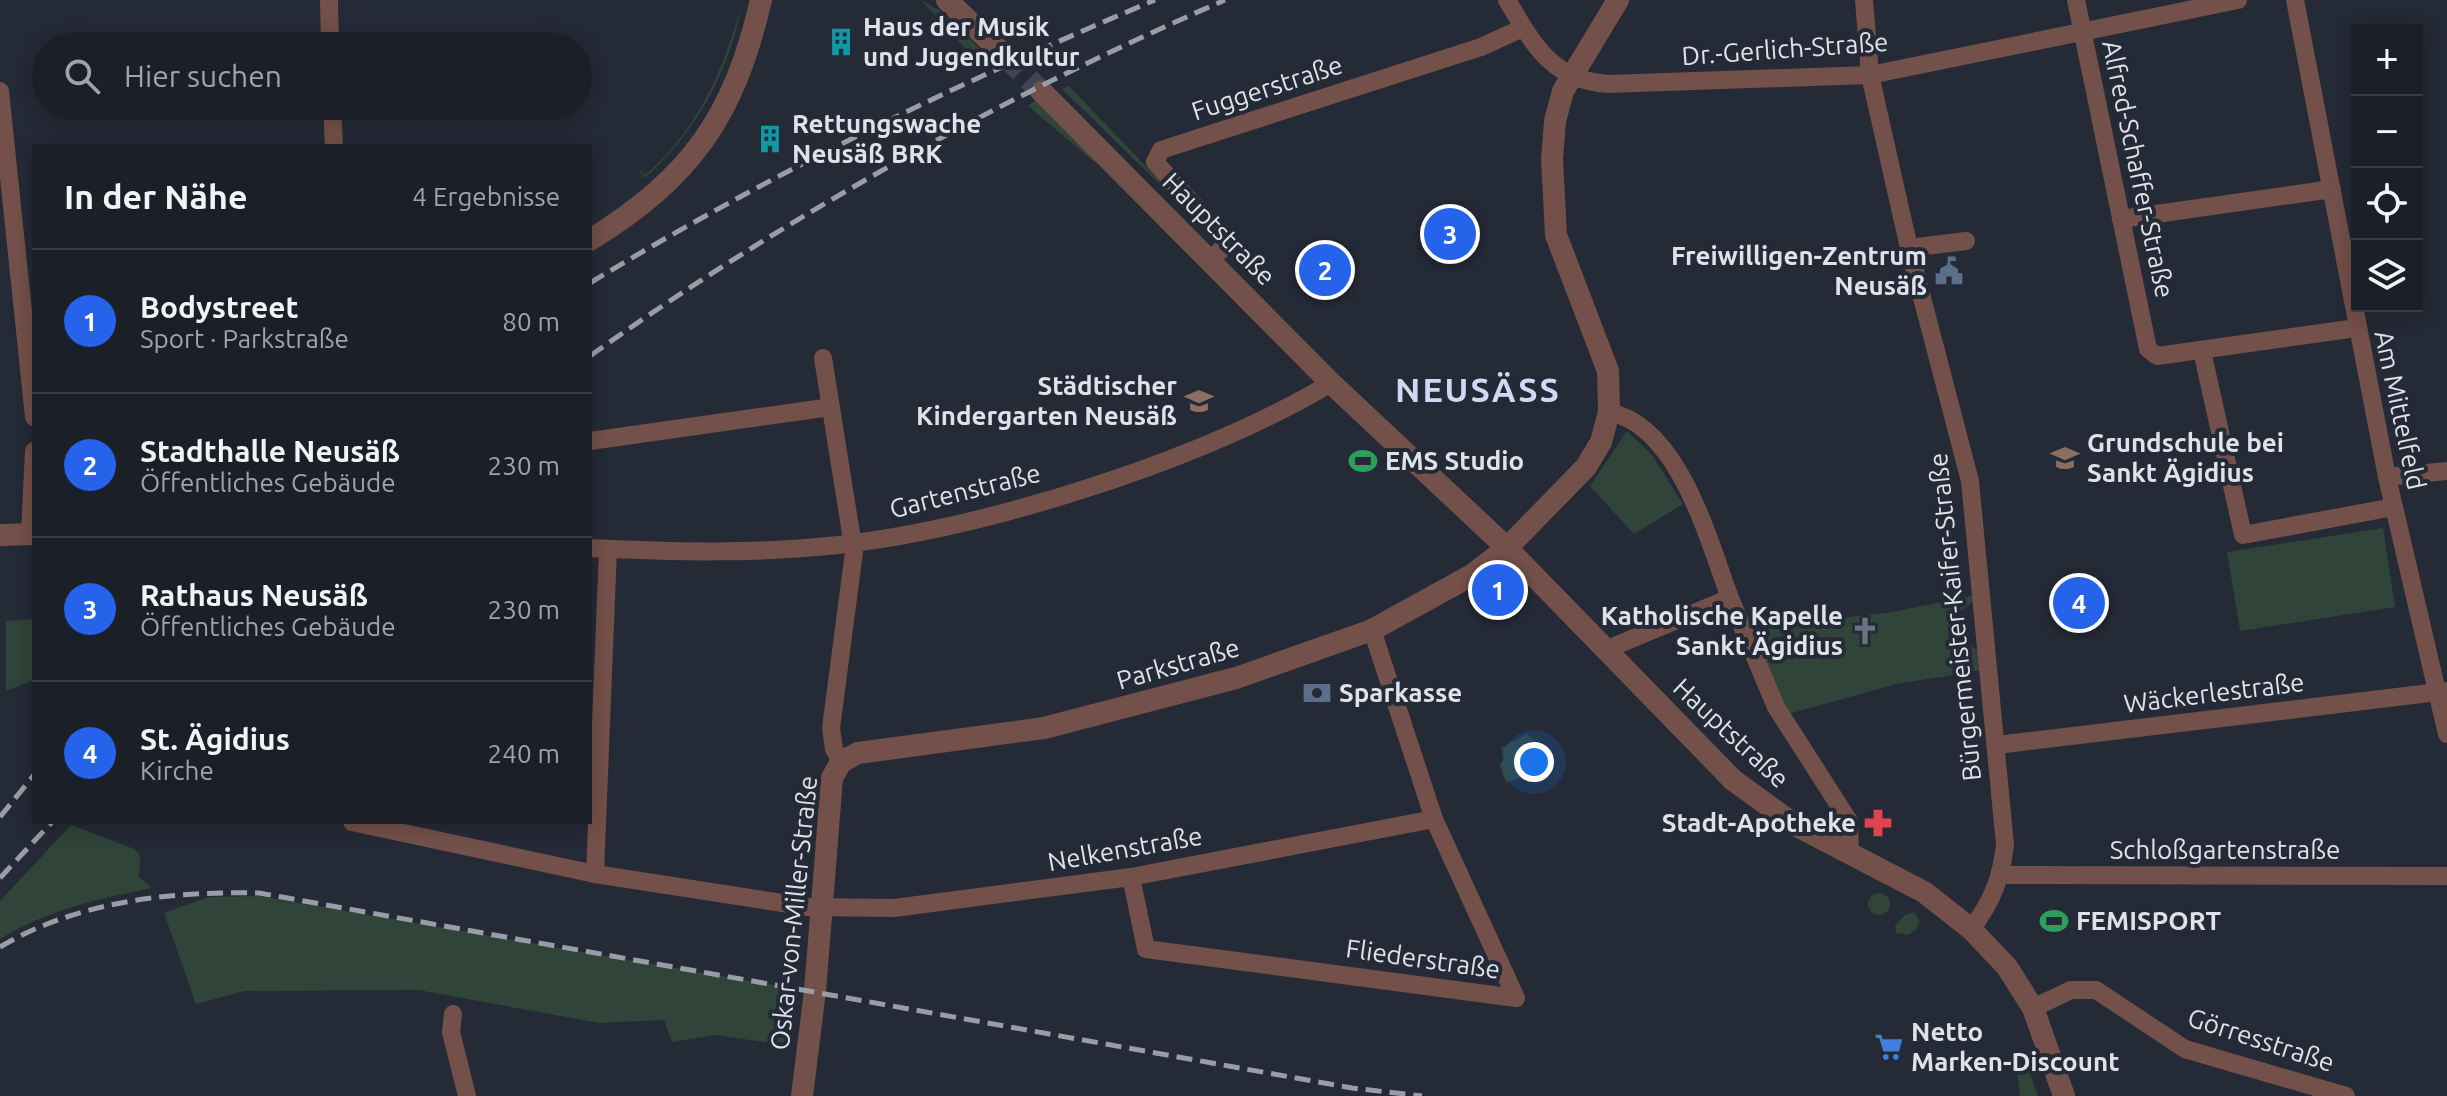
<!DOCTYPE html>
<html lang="de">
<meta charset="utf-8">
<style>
body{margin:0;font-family:Ubuntu,sans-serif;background:#242830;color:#f1f3f6}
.controls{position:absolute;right:24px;top:24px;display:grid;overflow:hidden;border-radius:0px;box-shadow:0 4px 20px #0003}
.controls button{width:72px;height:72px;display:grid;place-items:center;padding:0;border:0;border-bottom:2px solid #393e45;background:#1b2028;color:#f1f3f6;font:40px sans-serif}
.you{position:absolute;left:1534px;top:762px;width:28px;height:28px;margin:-20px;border:6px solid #fff;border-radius:50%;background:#1a73e8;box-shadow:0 0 0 12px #1a73e833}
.badge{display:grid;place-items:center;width:52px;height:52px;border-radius:50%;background:#2563eb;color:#fff;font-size:26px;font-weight:700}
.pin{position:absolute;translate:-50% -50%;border:4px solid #fff;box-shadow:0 2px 8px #0006}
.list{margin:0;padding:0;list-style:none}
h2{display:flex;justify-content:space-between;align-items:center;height:104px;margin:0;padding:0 32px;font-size:34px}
h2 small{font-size:26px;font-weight:400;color:#a0a3a8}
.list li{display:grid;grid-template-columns:52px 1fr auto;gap:24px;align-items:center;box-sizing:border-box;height:144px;padding:0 32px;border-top:2px solid #393e45}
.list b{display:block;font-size:30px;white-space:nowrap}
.list p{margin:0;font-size:26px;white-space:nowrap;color:#a0a3a8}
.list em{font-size:26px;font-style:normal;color:#a0a3a8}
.icon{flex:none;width:44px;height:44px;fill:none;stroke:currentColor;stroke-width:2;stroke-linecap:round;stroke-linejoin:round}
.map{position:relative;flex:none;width:2447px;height:1096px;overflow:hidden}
.search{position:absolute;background:#1b2028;box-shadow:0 4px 20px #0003;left:32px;top:32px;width:560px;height:88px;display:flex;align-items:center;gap:20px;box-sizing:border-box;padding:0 28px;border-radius:44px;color:#a0a3a8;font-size:30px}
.panel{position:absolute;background:#1b2028;box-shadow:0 4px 20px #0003;left:32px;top:144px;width:560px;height:680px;border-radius:0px}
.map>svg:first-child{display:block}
</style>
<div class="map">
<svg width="2447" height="1096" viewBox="0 0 2447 1096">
<rect width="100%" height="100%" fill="#242a36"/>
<!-- green -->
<g fill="#314439">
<polygon points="921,0 942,12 988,57 974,58"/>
<path d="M742 4C729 72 697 131 645 178L637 168 645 175C699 129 723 70 742 4Z"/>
<polygon points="1069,86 1209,232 1062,89"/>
<polygon points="1037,99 1099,161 1093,161 1028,106"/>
<polygon points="1627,431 1652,455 1683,504 1634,534 1590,486"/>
<polygon points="2383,528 2395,607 2240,631 2227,552"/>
<polygon points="1982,594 1961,611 1954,623 1965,644 1988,654 1989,669 1897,684 1781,716 1743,630 1892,612"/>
<polygon points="34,619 34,680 6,691 6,621"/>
<polygon points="1527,734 1549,755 1551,766 1506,783 1499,764 1504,760 1501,748"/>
<path d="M71 825 134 849 140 856 139 877 152 888C98 899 48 910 0 939V901Z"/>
<circle cx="1879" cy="904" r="11"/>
<polygon points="259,896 798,989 792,1046 715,1035 672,1042 664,1020 599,1023 418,990 245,991 196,1004 164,913 208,897"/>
<polygon points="1914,912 1920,921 1916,930 1908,935 1896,933 1895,926 1905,915"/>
<polygon points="2026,1062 2038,1096 2020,1096 2016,1063"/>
</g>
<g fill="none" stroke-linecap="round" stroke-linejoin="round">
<!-- tertiary-tunnel -->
<polyline stroke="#404651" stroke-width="22" stroke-dasharray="22 11" stroke-linecap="butt" points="1005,56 1042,92"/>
<!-- minor -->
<g stroke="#735049" stroke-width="18">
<polyline points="329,0 330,46"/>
<path d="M1507 0C1534 45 1551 80 1608 84L1870 75 2238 0"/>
<path d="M1864 0 1870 75 1909 248 1970 481 2005 845C2001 879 1992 902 1971 929"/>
<polyline points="2076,0 2148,349 2157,356 2357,328"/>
<polyline points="2295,0 2387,477 2447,734"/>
<polyline points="0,91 34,417"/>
<polyline points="332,106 334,146"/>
<polyline points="2121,219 2332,189"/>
<polyline points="1909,248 1966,241"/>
<polyline points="1211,259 1221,250 1225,239 1155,162 1161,150 1481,47 1523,28"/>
<polyline points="2202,351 2243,535 2394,507"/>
<polyline points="823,358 854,552 831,728 834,749 841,762"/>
<polyline points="590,441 831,407"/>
<polyline points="2387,477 2447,471"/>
<polyline points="30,534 34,451"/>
<path d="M590 548C672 552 757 554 838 545 988 528 1202 460 1331 383"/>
<polyline points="1730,598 1776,707 1849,821 1850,854"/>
<path d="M1605 650 1730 598C1708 539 1679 426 1609 412"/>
<polyline points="1997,745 2447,691"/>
<polyline points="352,822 595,874 808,907 894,908 1131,877 1434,819"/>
<polyline points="595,874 608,549"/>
<polyline points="2002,875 2447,876"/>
<polyline points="1131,877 1146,949 1516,998 1434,819 1372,630"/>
<polyline points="2033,1008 2071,990 2096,990 2185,1049 2346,1096"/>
<polyline points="453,1014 451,1032 467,1096"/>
</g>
<!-- tertiary -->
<g stroke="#735049" stroke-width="22">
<polyline points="947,0 1005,56"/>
<polyline points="1042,92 1331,383 1507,548 1733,780 1795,825 1924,892 1971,929 2007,967 2033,1008 2064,1096"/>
<path d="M590 240C692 177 734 116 761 0"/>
<polyline points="0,535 34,534"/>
<polyline points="802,1096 815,991 832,778 841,762 858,753 1044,728 1236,678 1372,630 1472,575 1507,548 1586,467 1601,442 1609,412 1608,371 1556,235 1552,159 1555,121 1563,91 1618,0"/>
</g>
<!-- rail -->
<g stroke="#989da7" stroke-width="5" stroke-dasharray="16 8" stroke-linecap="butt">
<path d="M590 283C771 173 960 82 1155 0"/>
<path d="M590 356C788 215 1002 97 1225 0"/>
<polyline points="0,817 34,775"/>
<polyline points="0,878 52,822"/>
<path d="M0 947C78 901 171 891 259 893L1352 1088 1422 1096"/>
</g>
</g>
<!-- icons -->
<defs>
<symbol id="building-bare" viewBox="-9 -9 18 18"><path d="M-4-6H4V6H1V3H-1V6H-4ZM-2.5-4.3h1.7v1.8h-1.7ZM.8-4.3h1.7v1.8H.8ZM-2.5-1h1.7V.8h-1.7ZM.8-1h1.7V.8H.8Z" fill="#0f9aa8" stroke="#242a36" stroke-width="2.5" paint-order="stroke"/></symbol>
<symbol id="civic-bare" viewBox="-9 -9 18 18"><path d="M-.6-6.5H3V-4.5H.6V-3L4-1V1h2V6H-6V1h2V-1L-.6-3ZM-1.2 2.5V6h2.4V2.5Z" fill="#5c6f8a" stroke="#242a36" stroke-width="2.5" paint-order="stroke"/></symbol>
<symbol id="school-bare" viewBox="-9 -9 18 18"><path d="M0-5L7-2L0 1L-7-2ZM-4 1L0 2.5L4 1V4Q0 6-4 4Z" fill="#8d6e63" stroke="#242a36" stroke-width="2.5" paint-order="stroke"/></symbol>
<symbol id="stadium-bare" viewBox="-9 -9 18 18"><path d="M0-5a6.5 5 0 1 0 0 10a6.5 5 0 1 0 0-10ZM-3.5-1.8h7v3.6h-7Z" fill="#2e9e5b" stroke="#242a36" stroke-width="2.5" paint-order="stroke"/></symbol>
<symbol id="church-bare" viewBox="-9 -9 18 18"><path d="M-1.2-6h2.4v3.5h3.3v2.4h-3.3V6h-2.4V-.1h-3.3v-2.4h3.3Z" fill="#6b7280" stroke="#242a36" stroke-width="2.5" paint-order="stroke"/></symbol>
<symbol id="bank-bare" viewBox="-9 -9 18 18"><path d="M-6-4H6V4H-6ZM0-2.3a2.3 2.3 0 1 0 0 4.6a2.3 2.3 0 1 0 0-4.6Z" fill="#5c6f8a" stroke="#242a36" stroke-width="2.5" paint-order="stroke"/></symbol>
<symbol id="pharmacy-bare" viewBox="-9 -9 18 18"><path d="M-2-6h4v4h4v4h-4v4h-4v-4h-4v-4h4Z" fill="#e0444e" stroke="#242a36" stroke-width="2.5" paint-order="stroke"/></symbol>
<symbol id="supermarket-bare" viewBox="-9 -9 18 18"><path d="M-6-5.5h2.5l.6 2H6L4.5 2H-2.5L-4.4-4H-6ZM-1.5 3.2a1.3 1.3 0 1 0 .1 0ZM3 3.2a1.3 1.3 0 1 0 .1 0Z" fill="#3f7fe0" stroke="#242a36" stroke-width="2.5" paint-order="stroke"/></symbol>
</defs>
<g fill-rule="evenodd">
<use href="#building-bare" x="821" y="22" width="40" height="40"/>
<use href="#building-bare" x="750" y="119" width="40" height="40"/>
<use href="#civic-bare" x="1929" y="251" width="40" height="40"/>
<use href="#school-bare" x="1179" y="381" width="40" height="40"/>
<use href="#school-bare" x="2045" y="438" width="40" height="40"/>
<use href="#stadium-bare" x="1343" y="441" width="40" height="40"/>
<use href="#church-bare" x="1845" y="611" width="40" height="40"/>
<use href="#bank-bare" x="1297" y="673" width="40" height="40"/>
<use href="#pharmacy-bare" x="1858" y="803" width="40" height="40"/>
<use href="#stadium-bare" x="2034" y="901" width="40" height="40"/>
<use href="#supermarket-bare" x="1869" y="1027" width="40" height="40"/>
</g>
<g text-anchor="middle" stroke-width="8" stroke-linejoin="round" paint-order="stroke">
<!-- poi labels -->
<g font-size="26" font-weight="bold" fill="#dee2ea" stroke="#242a36" text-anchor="start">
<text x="863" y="36">Haus der Musik<tspan x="863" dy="30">und Jugendkultur</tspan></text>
<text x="792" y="133">Rettungswache<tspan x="792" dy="30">Neusäß BRK</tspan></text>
<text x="1927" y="265" text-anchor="end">Freiwilligen-Zentrum<tspan x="1927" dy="30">Neusäß</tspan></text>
<text x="1177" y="395" text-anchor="end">Städtischer<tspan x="1177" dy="30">Kindergarten Neusäß</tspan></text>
<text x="2087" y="452">Grundschule bei<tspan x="2087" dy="30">Sankt Ägidius</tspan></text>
<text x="1385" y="470">EMS Studio</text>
<text x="1843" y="625" text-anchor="end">Katholische Kapelle<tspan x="1843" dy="30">Sankt Ägidius</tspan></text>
<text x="1339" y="702">Sparkasse</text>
<text x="1856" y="832" text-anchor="end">Stadt-Apotheke</text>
<text x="2076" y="930">FEMISPORT</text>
<text x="1911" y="1041">Netto<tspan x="1911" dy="30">Marken-Discount</tspan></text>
</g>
<!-- street labels -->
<g font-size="26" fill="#dee2ea" stroke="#242a36">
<text transform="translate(1785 49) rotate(-4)" y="9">Dr.-Gerlich-Straße</text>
<text transform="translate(1267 88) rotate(-18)" y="9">Fuggerstraße</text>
<text transform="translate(2138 169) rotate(78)" y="9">Alfred-Schaffer-Straße</text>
<text transform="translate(1219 229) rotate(45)" y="9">Hauptstraße</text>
<text transform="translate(2400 410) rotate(78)" y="9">Am Mittelfeld</text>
<text transform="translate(965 491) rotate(-14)" y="9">Gartenstraße</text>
<text transform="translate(1955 617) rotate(-96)" y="9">Bürgermeister-Kaifer-Straße</text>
<text transform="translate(1178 664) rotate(-16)" y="9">Parkstraße</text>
<text transform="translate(2214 693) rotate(-7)" y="9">Wäckerlestraße</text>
<text transform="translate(1731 733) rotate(43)" y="9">Hauptstraße</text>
<text transform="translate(1125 849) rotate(-10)" y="9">Nelkenstraße</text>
<text x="2225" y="859">Schloßgartenstraße</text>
<text transform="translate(794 913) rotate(-84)" y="9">Oskar-von-Miller-Straße</text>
<text transform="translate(1423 959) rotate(8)" y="9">Fliederstraße</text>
<text transform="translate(2261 1040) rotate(18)" y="9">Görresstraße</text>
</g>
<!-- district labels -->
<g font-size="34" font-weight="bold" letter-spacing="2" fill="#d4d7f4" stroke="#242a36">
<text x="1478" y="402">NEUSÄSS</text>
</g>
</g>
</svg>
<div class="controls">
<button>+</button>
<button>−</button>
<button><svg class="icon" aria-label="locate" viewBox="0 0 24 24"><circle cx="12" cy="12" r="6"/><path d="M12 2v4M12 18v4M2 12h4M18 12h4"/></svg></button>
<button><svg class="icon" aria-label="layers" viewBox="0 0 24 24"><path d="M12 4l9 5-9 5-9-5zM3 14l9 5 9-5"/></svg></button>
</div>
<div class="you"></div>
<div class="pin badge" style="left:1498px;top:590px">1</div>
<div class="pin badge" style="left:1325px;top:270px">2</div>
<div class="pin badge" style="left:1450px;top:234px">3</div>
<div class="pin badge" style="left:2079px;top:603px">4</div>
<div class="search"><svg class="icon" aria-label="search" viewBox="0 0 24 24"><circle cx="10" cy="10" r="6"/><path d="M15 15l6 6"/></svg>Hier suchen</div>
<section class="panel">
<h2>In der Nähe<small>4 Ergebnisse</small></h2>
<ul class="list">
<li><span class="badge">1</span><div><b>Bodystreet</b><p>Sport · Parkstraße</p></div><em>80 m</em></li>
<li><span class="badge">2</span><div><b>Stadthalle Neusäß</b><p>Öffentliches Gebäude</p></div><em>230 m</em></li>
<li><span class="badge">3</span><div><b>Rathaus Neusäß</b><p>Öffentliches Gebäude</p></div><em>230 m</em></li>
<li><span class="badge">4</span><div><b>St. Ägidius</b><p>Kirche</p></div><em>240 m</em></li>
</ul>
</section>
</div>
